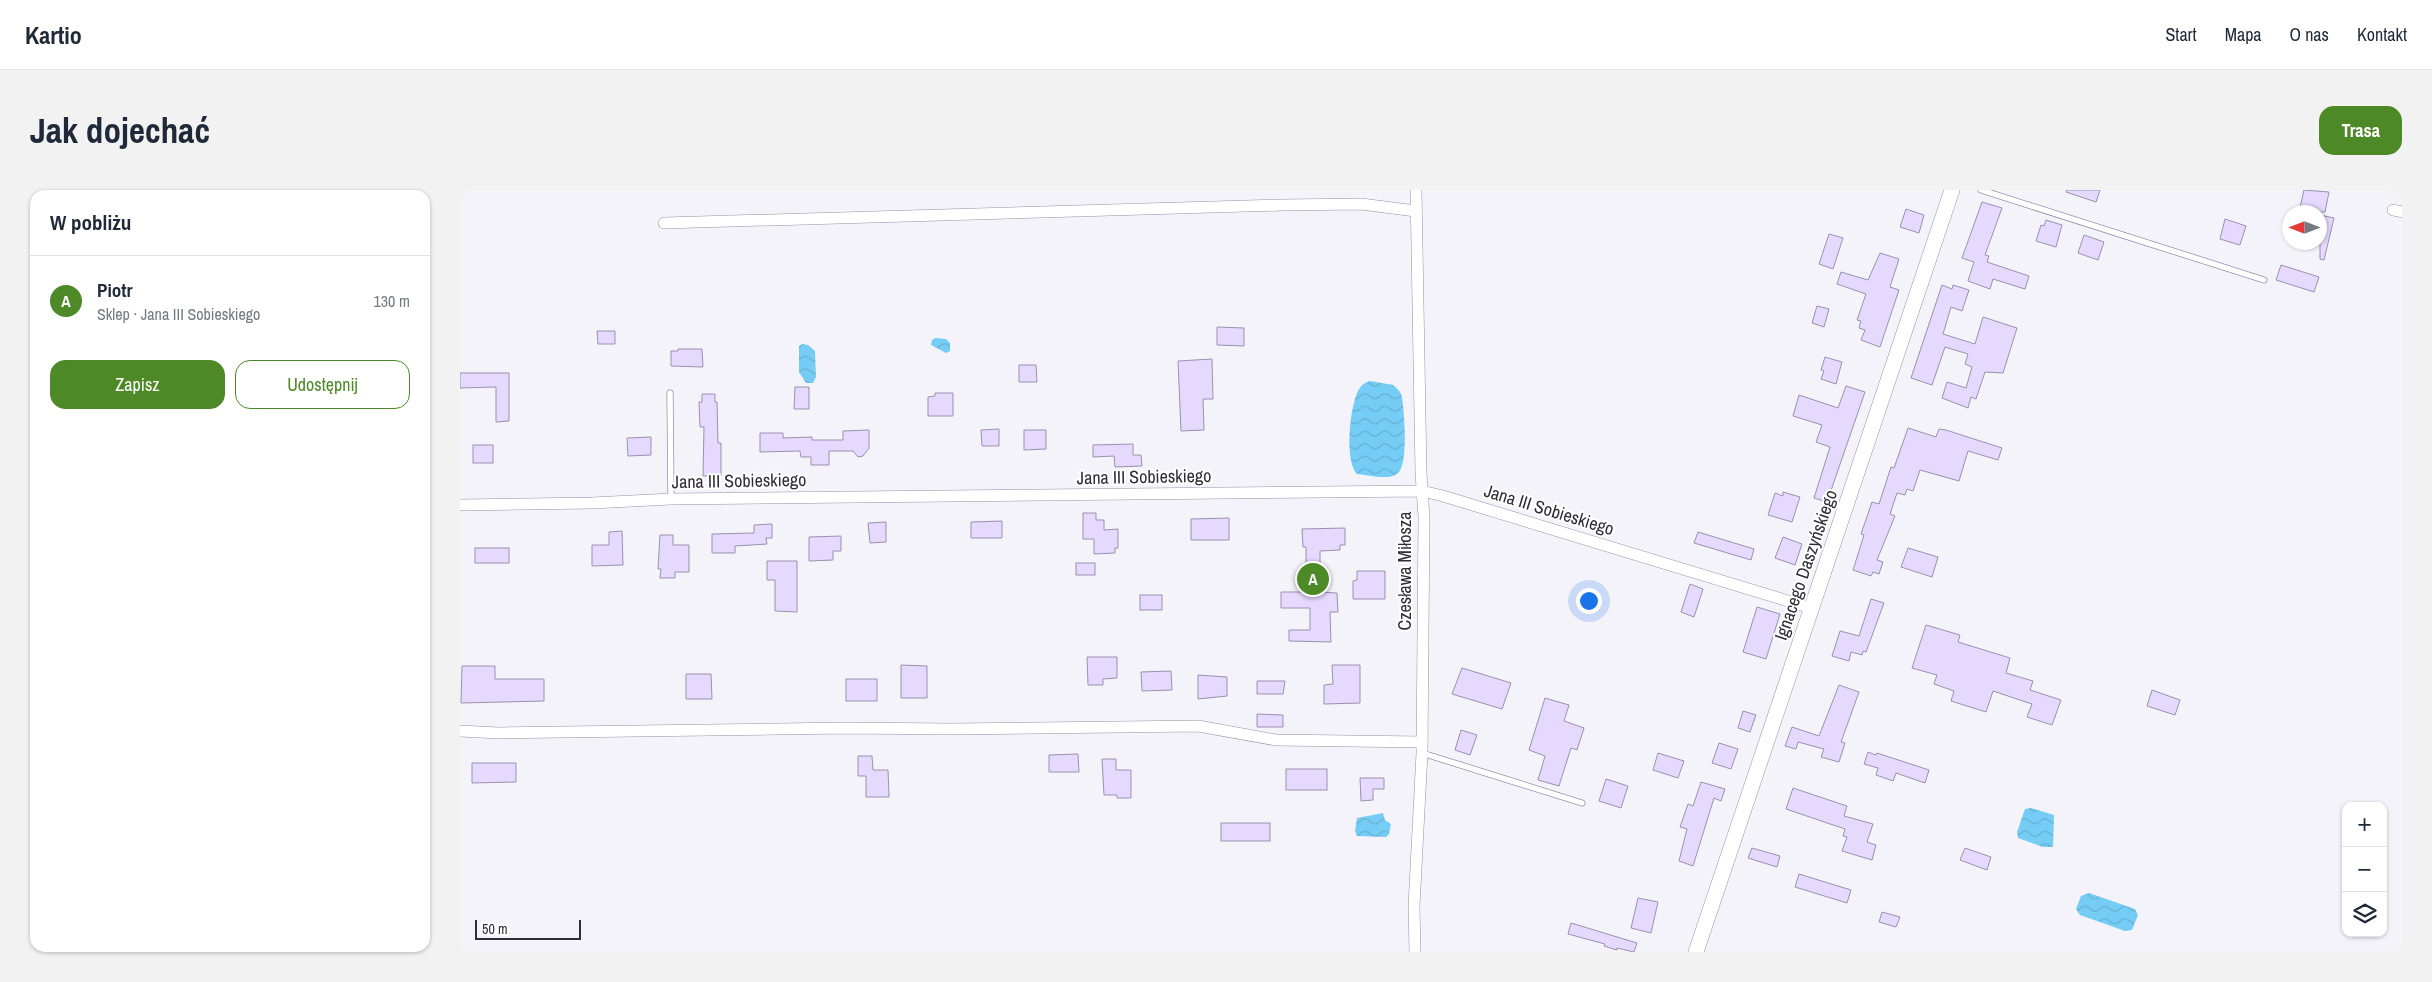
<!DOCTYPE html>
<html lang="pl">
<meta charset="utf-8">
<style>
body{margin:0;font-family:"Archivo Narrow",sans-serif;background:#f2f2f3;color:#1f2937}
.controls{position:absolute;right:15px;bottom:15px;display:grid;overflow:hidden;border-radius:10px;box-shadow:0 1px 4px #0004}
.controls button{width:45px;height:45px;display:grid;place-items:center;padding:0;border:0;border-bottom:1px solid #e0e1e3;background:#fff;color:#1f2937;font:25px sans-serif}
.compass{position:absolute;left:1822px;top:15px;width:45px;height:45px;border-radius:50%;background:#fff;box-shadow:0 1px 4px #0004;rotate:270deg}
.scale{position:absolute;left:15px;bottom:12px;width:106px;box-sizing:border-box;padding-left:5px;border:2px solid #302c38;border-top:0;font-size:14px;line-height:18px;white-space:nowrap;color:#302c38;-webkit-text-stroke:4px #fff;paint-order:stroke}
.you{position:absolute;left:1128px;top:410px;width:18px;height:18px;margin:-12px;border:4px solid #fff;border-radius:50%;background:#1a73e8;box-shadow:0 0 0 8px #1a73e833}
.badge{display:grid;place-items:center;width:32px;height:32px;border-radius:50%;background:#4d8927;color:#fff;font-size:16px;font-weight:700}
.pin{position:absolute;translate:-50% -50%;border:2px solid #fff;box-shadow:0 1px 5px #0006}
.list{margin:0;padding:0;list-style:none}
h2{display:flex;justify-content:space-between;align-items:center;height:65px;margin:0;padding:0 20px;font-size:21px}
h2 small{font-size:16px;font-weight:400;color:#747a83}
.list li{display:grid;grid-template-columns:32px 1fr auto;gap:15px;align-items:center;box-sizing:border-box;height:90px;padding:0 20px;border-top:1px solid #e0e1e3}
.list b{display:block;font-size:19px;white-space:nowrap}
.list p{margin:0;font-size:16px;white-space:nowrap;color:#747a83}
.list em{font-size:16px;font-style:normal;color:#747a83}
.actions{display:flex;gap:10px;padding:15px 20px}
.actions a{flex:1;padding:11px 0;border:1px solid #4d8927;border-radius:15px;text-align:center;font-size:18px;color:#4d8927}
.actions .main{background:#4d8927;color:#fff}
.icon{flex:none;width:28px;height:28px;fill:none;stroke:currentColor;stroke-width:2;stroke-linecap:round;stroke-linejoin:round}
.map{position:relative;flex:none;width:1942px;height:762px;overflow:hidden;border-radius:15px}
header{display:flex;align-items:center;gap:30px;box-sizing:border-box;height:70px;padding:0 25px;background:#fff;border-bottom:1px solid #e0e1e3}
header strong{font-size:24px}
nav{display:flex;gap:28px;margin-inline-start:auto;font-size:18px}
.intro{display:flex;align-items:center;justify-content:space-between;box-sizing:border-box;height:120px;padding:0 30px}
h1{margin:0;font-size:35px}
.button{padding:12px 22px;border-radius:15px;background:#4d8927;color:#fff;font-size:18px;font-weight:700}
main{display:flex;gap:30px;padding:0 30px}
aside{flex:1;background:#fff;border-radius:15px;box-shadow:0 1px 4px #0004}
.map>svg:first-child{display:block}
</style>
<header>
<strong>Kartio</strong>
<nav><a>Start</a><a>Mapa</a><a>O nas</a><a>Kontakt</a></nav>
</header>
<div class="intro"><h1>Jak dojechać</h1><a class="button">Trasa</a></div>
<main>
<aside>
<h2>W pobliżu<small></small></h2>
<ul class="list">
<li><span class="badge">A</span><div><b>Piotr</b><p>Sklep · Jana III Sobieskiego</p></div><em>130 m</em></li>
</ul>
<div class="actions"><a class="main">Zapisz</a><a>Udostępnij</a></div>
</aside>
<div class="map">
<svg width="1942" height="762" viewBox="0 0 1942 762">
<defs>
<pattern id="water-waves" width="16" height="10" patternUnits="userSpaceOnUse" patternTransform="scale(1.25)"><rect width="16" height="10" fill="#75cdf5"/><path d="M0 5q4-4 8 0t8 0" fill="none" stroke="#66b0d3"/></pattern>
</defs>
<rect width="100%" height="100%" fill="#f5f3fa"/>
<!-- water -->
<g fill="url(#water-waves)">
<polygon points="475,148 486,149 490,153 490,161 486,163 471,155 472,150"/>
<polygon points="342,154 348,155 355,161 356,187 353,193 346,193 339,182 339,156"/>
<path d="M910 191 933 195C937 198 941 202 942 207 944 221 949 274 938 283 929 291 909 285 897 284 884 270 890 217 898 201 901 195 904 193 910 191Z"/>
<polygon points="1571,618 1594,625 1593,657 1583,657 1558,648 1557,642 1565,619"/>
<polygon points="923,623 925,630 931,634 929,644 926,647 897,646 895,641 897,628"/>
<polygon points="1629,703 1675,719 1678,725 1672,740 1665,741 1620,725 1616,719 1621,706"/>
</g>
<!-- building -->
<g fill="#e5d9fd" stroke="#9a91ae">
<polygon points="1607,0 1640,0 1636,12 1606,2"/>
<polygon points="1844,0 1869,2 1865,22 1839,22"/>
<polygon points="1522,12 1542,18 1525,65 1529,66 1527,72 1569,86 1565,99 1533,89 1530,99 1508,91 1514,72 1502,68"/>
<polygon points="1446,19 1464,25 1459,43 1440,37"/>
<polygon points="1860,25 1874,28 1864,70 1860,69"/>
<polygon points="1765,29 1786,36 1780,55 1760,49"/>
<polygon points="1586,30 1602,35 1596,57 1576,51 1581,35 1584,36"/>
<polygon points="1369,44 1383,48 1373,79 1359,74"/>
<polygon points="1624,45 1644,52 1638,70 1618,63"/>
<polygon points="1420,63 1439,69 1430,97 1439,100 1420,157 1401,150 1405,140 1399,138 1401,131 1397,130 1406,104 1377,94 1381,82 1408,90"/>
<polygon points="1821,75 1859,87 1854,102 1816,90"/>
<polygon points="1482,95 1492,99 1493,95 1509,100 1502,121 1491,117 1483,144 1515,154 1523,127 1557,138 1543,183 1525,182 1516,209 1511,207 1508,218 1482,208 1487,192 1506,198 1512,177 1505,174 1508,164 1485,157 1472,195 1451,188"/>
<polygon points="1357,116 1369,119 1364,137 1352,133"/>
<polygon points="757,137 784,138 784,156 757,155"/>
<polygon points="137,141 155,141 155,154 138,154"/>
<polygon points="218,159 242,159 243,177 211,176 211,161 218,161"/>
<polygon points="1365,167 1382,172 1376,194 1361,189 1364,181 1361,180"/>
<polygon points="752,169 753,209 743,209 744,240 721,241 718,171"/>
<polygon points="559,175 576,175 577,192 559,192"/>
<polygon points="0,183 49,183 49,231 36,232 36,197 0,198"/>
<polygon points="1386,196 1405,202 1367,312 1354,308 1370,257 1356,252 1362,235 1333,226 1339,205 1378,218"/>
<polygon points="335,197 349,197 349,219 334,219"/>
<polygon points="475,203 493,203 493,226 468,226 468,207 475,206"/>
<polygon points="242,204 255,204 255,212 257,212 258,253 261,253 261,286 243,286 244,237 240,237 239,212 242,212"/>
<polygon points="1448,238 1476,247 1479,239 1486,240 1542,258 1538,270 1508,261 1499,291 1460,280 1453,301 1447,299 1445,305 1437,303 1430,324 1435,326 1417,370 1423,372 1419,384 1413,382 1411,386 1393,380 1404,345 1401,344 1412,312 1419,314 1431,277 1434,278"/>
<polygon points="539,239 539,256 522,256 521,240"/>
<polygon points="409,240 409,258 403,266 398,267 393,261 369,261 369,275 351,275 351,267 341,267 340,261 300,262 300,243 323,243 323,248 352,247 352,250 383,250 383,241"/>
<polygon points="564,240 586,240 586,259 564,260"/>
<polygon points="191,247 191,265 168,266 167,248"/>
<polygon points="673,254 673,265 681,265 682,276 655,277 654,266 633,267 633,255"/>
<rect x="13" y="255" width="20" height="18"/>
<polygon points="1323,302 1340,307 1332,332 1308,325 1315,303 1323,306"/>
<polygon points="623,323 636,323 636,330 644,330 644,340 658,339 658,358 655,358 655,363 634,364 634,349 623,349"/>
<polygon points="769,328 769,350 731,350 731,329"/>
<polygon points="542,331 542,348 511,348 511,332"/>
<polygon points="426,332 426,352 410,353 408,333"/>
<polygon points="312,334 312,348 306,348 307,354 275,356 275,363 252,363 252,344 294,343 294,335"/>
<polygon points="885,338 885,355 880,355 880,360 860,361 860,402 877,403 878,422 870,422 871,452 829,451 829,440 850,440 850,418 821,418 821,402 846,402 846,357 843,357 842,339"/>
<polygon points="162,341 163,375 132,376 132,355 149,355 149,342"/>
<polygon points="1238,342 1294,359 1291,370 1234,353"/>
<polygon points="200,345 213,345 213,355 229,355 229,382 215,382 215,388 200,388 201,379 198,379"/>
<polygon points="381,346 381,361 373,361 373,370 349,371 349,347"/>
<polygon points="1323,347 1342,354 1335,375 1315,368"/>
<rect x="15" y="358" width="34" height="15"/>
<polygon points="1448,358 1478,367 1472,387 1441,377"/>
<polygon points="307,371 337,371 337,422 315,421 315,390 307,390"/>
<rect x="616" y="373" width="19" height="12"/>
<polygon points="897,381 925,381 925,409 893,409 893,391 897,390"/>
<polygon points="1230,394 1243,399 1234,427 1221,422"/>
<rect x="680" y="405" width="22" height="15"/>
<polygon points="1411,409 1424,413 1406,462 1403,461 1402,465 1391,462 1389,471 1372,466 1380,441 1399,446"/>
<polygon points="1297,417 1320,424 1306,469 1283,462"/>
<polygon points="1466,435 1500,445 1498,452 1550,468 1546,483 1573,491 1570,500 1601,510 1592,535 1567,527 1572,514 1533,501 1526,522 1491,511 1494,501 1474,494 1477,485 1452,478"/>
<polygon points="627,467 657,467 657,488 643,489 643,495 628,495"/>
<polygon points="441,475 467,476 467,508 441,508"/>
<polygon points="872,475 900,475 900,513 864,514 864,495 873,494"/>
<polygon points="2,476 35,476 35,489 84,489 84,511 1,513"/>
<polygon points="1002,478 1051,493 1042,519 992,504"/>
<polygon points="711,481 712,500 682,501 681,482"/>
<polygon points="226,484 251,484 252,509 226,509"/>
<polygon points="738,485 767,487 767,506 738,509"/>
<rect x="386" y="489" width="31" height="22"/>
<polygon points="797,491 825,491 823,504 797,504"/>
<polygon points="1379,495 1399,502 1381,552 1385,553 1379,572 1361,567 1364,559 1338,552 1336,559 1325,556 1332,537 1359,546"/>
<polygon points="1692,500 1720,510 1715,525 1687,516"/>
<polygon points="1085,508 1109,515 1104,531 1124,538 1117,560 1111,558 1099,596 1078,590 1085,566 1069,560"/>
<polygon points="1283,521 1296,525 1290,542 1278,538"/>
<polygon points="797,524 823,525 823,537 797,537"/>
<polygon points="1001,540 1017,545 1010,565 995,560"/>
<polygon points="1259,553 1278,559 1271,579 1252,573"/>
<polygon points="1408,562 1416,565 1417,563 1469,580 1465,593 1436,583 1433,591 1416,585 1418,578 1404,574"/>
<polygon points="1198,563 1224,571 1218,588 1193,580"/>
<polygon points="618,564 619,582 589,582 589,565"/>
<polygon points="398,566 412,566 413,580 428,580 429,607 406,607 406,586 398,586"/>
<polygon points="642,569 656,569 656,580 671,580 671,608 657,608 657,605 644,605"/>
<polygon points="12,573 56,573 56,592 12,593"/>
<rect x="826" y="579" width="41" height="21"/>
<polygon points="900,588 924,588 924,599 913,599 913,610 901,611"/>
<polygon points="1146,589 1168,596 1161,618 1139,611"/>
<polygon points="1241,592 1265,599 1261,611 1254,608 1233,676 1219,671 1227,639 1220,637 1228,614 1233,616"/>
<polygon points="1333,598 1387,616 1384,626 1413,634 1407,652 1416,655 1412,670 1382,661 1387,647 1383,646 1385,639 1326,619"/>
<rect x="761" y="633" width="49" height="18"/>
<polygon points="1292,658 1320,666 1317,677 1288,668"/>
<polygon points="1505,658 1531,667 1527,680 1500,670"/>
<polygon points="1339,684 1391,700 1387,713 1335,697"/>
<polygon points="1178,708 1198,712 1191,743 1171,738"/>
<polygon points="1422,722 1440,727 1436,737 1419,732"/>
<polygon points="1111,733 1177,753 1174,762 1157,758 1157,760 1144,756 1145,754 1108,744"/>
</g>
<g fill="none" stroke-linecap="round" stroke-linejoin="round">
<defs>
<g id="service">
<polyline points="1521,0 1804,90"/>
<polyline points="210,203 211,309"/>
<polyline points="962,563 1122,613"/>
</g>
<g id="minor">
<polyline points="1933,20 1942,22"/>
<polyline points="204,33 823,15 901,14 956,21"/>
<polyline points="0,315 132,313 211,309 962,301 983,306 1351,418"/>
<polyline points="0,541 39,543 384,538 491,539 738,536 816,550 962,552"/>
<polyline points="955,762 954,716 962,563 964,327 961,283 956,0"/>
</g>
<polyline id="tertiary" points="1236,762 1492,0"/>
</defs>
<!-- service casing -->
<use href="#service" stroke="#998fac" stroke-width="7"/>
<!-- minor casing -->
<use href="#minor" stroke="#998fac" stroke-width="12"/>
<!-- tertiary casing -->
<use href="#tertiary" stroke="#998fac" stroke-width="16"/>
<!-- service -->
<use href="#service" stroke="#fff" stroke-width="5.5"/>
<!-- minor -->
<use href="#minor" stroke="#fff" stroke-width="11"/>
<!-- tertiary -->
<use href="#tertiary" stroke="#fff" stroke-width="15"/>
</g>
<g text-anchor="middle" stroke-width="4" stroke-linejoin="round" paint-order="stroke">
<!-- street labels -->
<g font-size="18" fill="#302c38" stroke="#fff">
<text transform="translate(684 287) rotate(-1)" y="6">Jana III Sobieskiego</text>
<text transform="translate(279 291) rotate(-1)" y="6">Jana III Sobieskiego</text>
<text transform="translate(1089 320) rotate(17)" y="6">Jana III Sobieskiego</text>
<text transform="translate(1346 375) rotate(-71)" y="6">Ignacego Daszyńskiego</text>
<text transform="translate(945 381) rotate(-90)" y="6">Czesława Miłosza</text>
</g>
</g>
</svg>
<div class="controls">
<button>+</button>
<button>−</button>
<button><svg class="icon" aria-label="layers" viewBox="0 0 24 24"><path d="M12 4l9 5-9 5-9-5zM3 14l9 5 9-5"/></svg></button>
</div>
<svg class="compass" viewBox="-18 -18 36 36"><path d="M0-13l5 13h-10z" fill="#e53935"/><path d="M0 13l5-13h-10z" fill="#747a83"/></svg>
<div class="scale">50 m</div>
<div class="you"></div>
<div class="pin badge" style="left:853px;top:389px">A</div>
</div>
</main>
